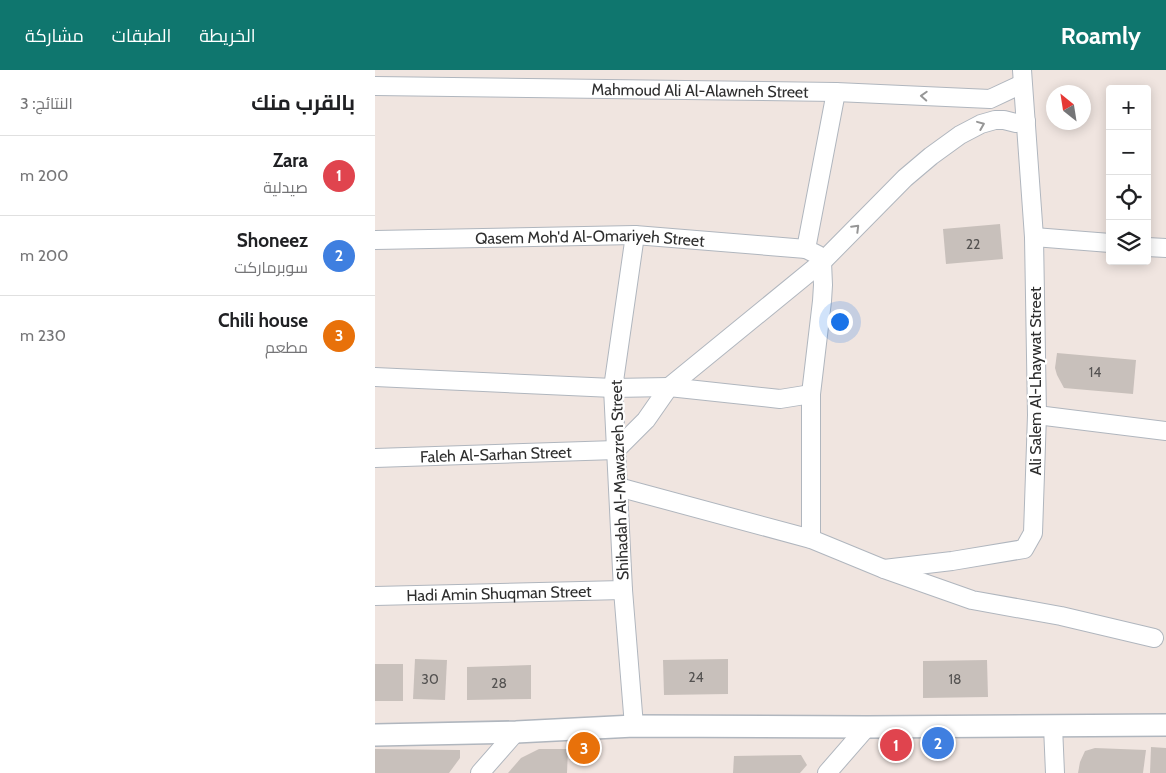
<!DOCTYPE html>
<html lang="ar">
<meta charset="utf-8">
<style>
body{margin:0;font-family:Cabin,Cairo,sans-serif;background:#f2f2f2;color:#202124;direction:rtl}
.controls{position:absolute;right:15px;top:15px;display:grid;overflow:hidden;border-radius:5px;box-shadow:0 2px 12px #0003}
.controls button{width:45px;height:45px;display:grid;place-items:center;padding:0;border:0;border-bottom:1px solid #e0e0e0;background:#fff;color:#202124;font:25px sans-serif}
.compass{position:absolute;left:671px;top:15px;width:45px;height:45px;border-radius:50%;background:#fff;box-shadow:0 2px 12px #0003;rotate:330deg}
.you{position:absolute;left:464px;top:251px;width:18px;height:18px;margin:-12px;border:4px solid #fff;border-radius:50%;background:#1a73e8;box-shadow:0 0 0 8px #1a73e833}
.badge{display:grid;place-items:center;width:32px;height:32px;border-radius:50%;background:#0f766e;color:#fff;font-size:16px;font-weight:700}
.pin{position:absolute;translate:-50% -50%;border:2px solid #fff;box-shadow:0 1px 5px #0006}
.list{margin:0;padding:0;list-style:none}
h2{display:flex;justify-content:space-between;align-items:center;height:65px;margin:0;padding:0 20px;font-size:21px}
h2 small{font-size:16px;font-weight:400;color:#757577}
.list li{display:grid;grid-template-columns:32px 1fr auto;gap:15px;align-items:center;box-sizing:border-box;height:80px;padding:0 20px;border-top:1px solid #e0e0e0}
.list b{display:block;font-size:19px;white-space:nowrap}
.list p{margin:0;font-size:16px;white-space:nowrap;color:#757577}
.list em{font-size:16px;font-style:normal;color:#757577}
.icon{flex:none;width:28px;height:28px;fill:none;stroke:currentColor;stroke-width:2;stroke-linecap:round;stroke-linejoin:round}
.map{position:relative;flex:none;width:791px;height:703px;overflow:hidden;direction:ltr}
header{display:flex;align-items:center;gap:30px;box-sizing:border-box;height:70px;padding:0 25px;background:#0f766e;color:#fff}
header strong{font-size:24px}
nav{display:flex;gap:28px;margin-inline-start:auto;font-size:18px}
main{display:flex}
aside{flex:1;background:#fff}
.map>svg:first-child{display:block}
</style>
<header>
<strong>Roamly</strong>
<nav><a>الخريطة</a><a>الطبقات</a><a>مشاركة</a></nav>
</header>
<main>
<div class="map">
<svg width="791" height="703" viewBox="0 0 791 703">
<rect width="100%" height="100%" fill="#f0e5e0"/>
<!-- building -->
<g fill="#c8c0bb">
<polygon points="625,154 628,189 571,194 568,159"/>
<polygon points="682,283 761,290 758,324 689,318 682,305 680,298"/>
<polygon points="40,589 72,590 70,630 38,629"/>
<polygon points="353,589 353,624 289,625 288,590"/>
<polygon points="612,590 613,627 548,628 548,591"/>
<rect x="0" y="594" width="28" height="37"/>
<polygon points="156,595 156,629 92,630 92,597"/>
<polygon points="776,677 791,678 791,703 775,703"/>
<polygon points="720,678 771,680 768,703 703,703 705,692 710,681"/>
<polygon points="0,679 85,680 85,688 74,703 0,703"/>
<polygon points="164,679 193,679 192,703 133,703 146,688"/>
<polygon points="426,685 432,695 425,703 358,703 359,686"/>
</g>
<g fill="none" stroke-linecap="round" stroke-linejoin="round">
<defs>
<g id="minor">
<path id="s1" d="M0 16 461 22 615 29 647 14"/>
<polyline points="659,167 735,173"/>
<path id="s2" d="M0 170 260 165 431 179"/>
<polyline points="772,177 791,178"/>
<polyline points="0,307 238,318 294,317 405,329 436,324"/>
<polyline points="662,345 791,361"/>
<path id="s3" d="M0 388 241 380 271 350 294 317 447 192 530 108 556 86 585 65 606 54 620 50H629L641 53 651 51"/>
<polyline points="243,417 436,469 509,499 597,530 686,546 779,568"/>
<polyline points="436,469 436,324 447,231 448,215 447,192 443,185 431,179 461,22"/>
<polyline points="509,499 577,491 649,479 658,463 662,345 659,167 647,0"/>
<path id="s4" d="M0 526 248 520"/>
<polyline points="259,656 248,520 238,318 260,165"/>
<polyline points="678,656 680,703"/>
<polyline points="105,703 141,662"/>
<polyline points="452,703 492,657"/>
</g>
<polyline id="tertiary" points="0,665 141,662 259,656 492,657 791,655"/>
</defs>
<!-- minor casing -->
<use href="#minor" stroke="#b0b6be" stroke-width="20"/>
<!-- tertiary casing -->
<use href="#tertiary" stroke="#b0b6be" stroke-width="24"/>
<!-- minor -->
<use href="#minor" stroke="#fff" stroke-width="18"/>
<!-- tertiary -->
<use href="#tertiary" stroke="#fff" stroke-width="21"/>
</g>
<!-- one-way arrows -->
<defs><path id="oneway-chevron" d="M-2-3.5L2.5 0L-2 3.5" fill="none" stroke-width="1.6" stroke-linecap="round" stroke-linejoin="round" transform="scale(1.25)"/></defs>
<g stroke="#969696">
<use href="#oneway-chevron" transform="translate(549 26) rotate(-177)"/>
<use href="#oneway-chevron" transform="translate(606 55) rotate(-22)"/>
<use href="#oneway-chevron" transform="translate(481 158) rotate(-45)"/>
</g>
<g text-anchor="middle" stroke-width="4.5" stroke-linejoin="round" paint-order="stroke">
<!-- number labels -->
<g font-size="14" fill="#545251">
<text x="598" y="179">22</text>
<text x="720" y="307">14</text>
<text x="321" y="612">24</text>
<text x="55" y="614">30</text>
<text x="580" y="614">18</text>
<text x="124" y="618">28</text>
</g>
<!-- street labels -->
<g font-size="16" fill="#2e2e2e" stroke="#fff">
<text dy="6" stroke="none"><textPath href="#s1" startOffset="325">Mahmoud Ali Al-Alawneh Street</textPath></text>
<text dy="6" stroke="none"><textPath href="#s2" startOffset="215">Qasem Moh'd Al-Omariyeh Street</textPath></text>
<text transform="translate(660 311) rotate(-90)" y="6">Ali Salem Al-Lhaywat Street</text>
<text dy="6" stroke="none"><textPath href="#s3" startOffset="121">Faleh Al-Sarhan Street</textPath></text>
<text transform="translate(244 410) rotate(-92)" y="6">Shihadah Al-Mawazreh Street</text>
<text dy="6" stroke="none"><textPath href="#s4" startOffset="124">Hadi Amin Shuqman Street</textPath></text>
</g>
</g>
</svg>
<div class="controls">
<button>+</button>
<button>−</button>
<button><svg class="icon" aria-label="locate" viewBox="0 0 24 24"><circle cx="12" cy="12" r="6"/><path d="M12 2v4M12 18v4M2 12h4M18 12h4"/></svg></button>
<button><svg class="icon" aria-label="layers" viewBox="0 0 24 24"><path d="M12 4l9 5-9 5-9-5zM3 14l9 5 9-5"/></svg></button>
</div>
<svg class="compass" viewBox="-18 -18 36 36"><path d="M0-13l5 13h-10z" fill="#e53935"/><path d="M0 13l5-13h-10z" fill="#757577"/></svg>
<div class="you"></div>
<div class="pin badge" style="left:521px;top:675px;background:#e0444e">1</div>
<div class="pin badge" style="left:563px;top:673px;background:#3f7fe0">2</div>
<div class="pin badge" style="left:209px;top:678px;background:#e8710a">3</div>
</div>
<aside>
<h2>بالقرب منك<small>النتائج: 3</small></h2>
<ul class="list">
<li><span class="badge" style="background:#e0444e">1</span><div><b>Zara</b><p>صيدلية</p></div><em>200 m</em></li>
<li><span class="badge" style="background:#3f7fe0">2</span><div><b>Shoneez</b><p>سوبرماركت</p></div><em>200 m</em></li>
<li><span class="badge" style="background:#e8710a">3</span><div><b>Chili house</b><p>مطعم</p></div><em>230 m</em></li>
</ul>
</aside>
</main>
